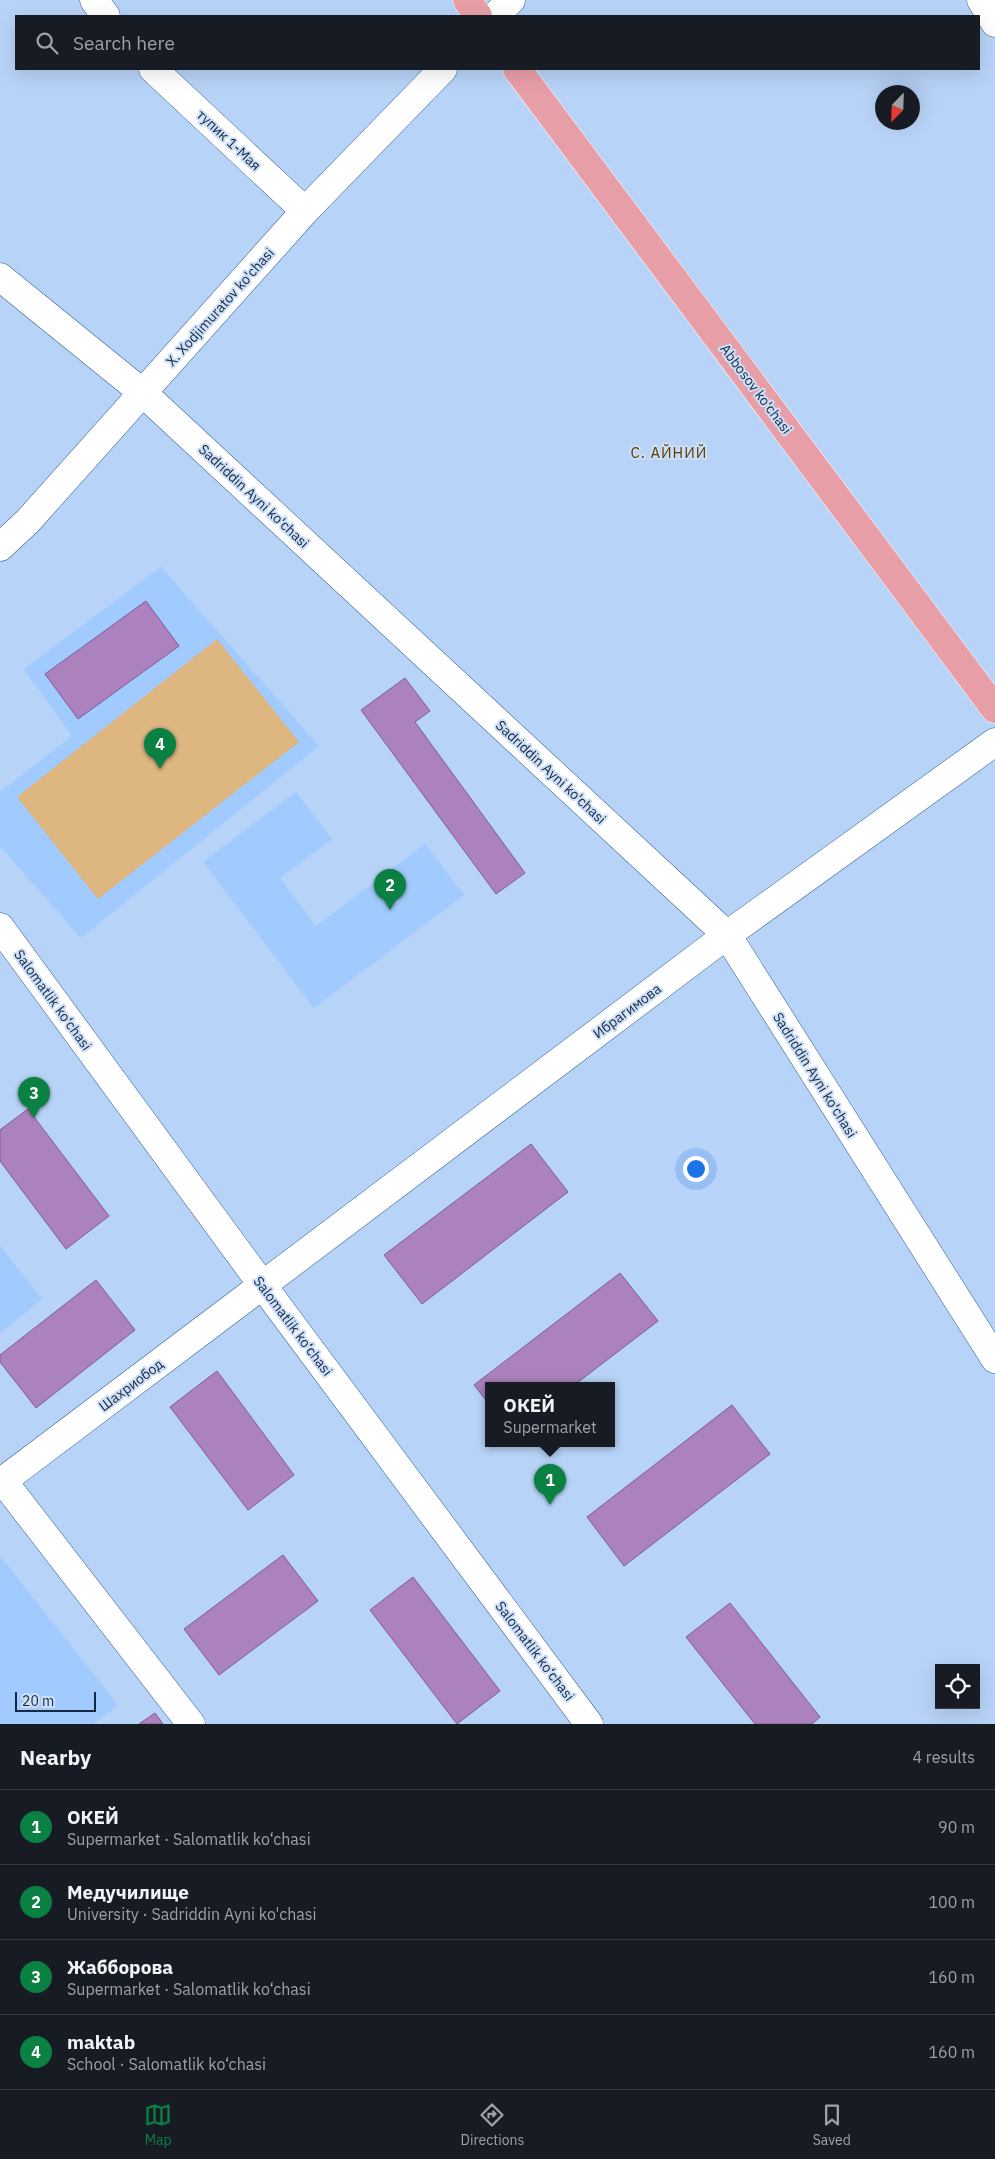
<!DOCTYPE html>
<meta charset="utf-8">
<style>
body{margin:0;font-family:"IBM Plex Sans",sans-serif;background:#20242c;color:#f1f3f6}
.controls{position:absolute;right:15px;bottom:15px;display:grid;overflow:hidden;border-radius:0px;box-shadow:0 5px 20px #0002}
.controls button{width:45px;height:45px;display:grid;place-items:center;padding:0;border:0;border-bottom:1px solid #363941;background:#171b24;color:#f1f3f6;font:25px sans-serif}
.compass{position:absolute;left:875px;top:85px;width:45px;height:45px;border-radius:50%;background:#171b24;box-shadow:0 5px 20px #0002;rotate:203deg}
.scale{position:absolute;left:15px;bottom:12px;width:81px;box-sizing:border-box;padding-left:5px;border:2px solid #172940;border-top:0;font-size:14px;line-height:18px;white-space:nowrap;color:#172940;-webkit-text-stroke:4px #ccdff7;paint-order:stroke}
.you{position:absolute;left:695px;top:1168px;width:18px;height:18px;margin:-12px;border:4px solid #fff;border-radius:50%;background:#1a73e8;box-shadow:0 0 0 8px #1a73e833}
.badge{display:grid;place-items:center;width:32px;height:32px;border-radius:50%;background:#0b8043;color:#fff;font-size:16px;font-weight:700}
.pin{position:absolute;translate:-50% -41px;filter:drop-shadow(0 1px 2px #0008)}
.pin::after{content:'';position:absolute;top:26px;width:18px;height:15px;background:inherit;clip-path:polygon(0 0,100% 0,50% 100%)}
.popup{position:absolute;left:485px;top:1382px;width:130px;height:65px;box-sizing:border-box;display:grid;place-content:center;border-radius:0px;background:#171b24;filter:drop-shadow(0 1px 4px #0005);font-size:16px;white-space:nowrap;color:#9ea1a6}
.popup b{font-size:19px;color:#f1f3f6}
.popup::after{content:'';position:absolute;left:50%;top:100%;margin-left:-10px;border:10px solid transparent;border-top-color:#171b24}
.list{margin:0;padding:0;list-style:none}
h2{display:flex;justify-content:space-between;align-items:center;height:65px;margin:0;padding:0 20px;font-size:21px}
h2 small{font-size:16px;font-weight:400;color:#9ea1a6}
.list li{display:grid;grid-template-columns:32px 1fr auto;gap:15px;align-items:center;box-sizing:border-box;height:75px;padding:0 20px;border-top:1px solid #363941}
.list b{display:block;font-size:19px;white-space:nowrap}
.list p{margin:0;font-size:16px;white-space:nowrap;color:#9ea1a6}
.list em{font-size:16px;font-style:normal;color:#9ea1a6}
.icon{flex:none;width:28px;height:28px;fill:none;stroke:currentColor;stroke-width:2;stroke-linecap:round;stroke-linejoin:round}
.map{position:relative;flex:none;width:995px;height:1724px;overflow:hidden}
.search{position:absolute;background:#171b24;box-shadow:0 5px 20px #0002;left:15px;right:15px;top:15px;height:55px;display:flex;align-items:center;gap:12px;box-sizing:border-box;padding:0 18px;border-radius:0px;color:#9ea1a6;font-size:19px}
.sheet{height:365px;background:#171b24}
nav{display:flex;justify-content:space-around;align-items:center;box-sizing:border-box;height:70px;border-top:1px solid #363941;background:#171b24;font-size:14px;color:#9ea1a6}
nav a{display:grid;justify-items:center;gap:2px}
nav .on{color:#0b8043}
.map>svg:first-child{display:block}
</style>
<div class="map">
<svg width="995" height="1724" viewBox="0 0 995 1724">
<rect width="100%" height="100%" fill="#b7d3f7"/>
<!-- built -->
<g fill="#a1cafe">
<polygon points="161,567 319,746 81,938 0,846 0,792 72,736 24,669"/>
<polygon points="296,792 332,839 280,878 316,926 425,844 464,895 314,1008 203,862"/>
<polygon points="0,1246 42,1299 0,1333"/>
<polygon points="0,1556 118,1705 93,1724 0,1724"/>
</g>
<!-- green -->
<polygon fill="#ddb680" points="217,639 299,742 98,899 17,797"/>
<!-- building -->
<g fill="#ab82be" stroke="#815a93">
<polygon points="146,601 179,646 78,719 45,674"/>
<polygon points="405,678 430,711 415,722 525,873 496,894 361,710"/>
<polygon points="28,1109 109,1216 66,1249 0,1161 0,1130"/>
<polygon points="531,1144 568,1192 422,1304 384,1255"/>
<polygon points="620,1273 658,1321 573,1386 489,1386 489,1404 474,1385"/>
<polygon points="96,1280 135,1330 36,1408 0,1362 0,1355"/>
<polygon points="217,1371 294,1475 248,1510 170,1407"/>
<polygon points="732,1405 770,1454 624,1566 587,1517"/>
<polygon points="283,1555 318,1601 219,1675 184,1629"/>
<polygon points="413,1577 500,1691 457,1724 370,1610"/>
<polygon points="730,1603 820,1717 812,1724 755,1724 686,1637"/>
<polygon points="155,1713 163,1724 139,1724"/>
</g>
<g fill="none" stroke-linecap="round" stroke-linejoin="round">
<defs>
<g id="minor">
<polyline points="94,0 106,16"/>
<polyline points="981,0 995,23"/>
<polyline points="495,16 511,0"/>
<polyline points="153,69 305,211"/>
<polyline points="0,277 143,393 727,935 995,1359"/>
<polyline points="0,547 28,521 305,211 443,69"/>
<polyline points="0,927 263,1286 589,1724"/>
<polyline points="3,1481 191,1724"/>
<polyline points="0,1483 727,935 995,742"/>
</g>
<g id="major">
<polyline points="467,0 478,16"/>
<polyline points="517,69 995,709"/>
</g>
</defs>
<!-- minor casing -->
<use href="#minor" stroke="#376196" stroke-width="29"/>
<!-- major casing -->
<use href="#major" stroke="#fff" stroke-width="29"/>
<!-- minor -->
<use href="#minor" stroke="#fff" stroke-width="28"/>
<!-- major -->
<use href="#major" stroke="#e89ea7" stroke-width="28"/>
</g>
<g text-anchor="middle" stroke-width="4" stroke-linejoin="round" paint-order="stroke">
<!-- street labels -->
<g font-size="14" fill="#172940" stroke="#ccdff7">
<text transform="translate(229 140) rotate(43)" y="5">тупик 1-Мая</text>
<text transform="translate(220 307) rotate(-48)" y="5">X. Xodjimuratov ko'chasi</text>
<text transform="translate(756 389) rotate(53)" y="5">Abbosov ko'chasi</text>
<text transform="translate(254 496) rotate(43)" y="5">Sadriddin Ayni ko'chasi</text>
<text transform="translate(551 772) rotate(43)" y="5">Sadriddin Ayni ko'chasi</text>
<text transform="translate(53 1000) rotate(54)" y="5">Salomatlik ko‘chasi</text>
<text transform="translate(627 1011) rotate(-37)" y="5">Ибрагимова</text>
<text transform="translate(815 1075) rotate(58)" y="5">Sadriddin Ayni ko'chasi</text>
<text transform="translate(293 1326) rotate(53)" y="5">Salomatlik ko‘chasi</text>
<text transform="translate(131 1385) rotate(-37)" y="5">Шахриобод</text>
<text transform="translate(535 1651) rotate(53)" y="5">Salomatlik ko‘chasi</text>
</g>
<!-- neighbourhood labels -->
<g font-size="15" letter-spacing="1" fill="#5b3b01" stroke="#ccdff7">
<text x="669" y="458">С. АЙНИЙ</text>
</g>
</g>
</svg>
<div class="controls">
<button><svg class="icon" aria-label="locate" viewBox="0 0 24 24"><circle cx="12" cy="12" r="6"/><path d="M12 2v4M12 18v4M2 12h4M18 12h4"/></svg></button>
</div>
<svg class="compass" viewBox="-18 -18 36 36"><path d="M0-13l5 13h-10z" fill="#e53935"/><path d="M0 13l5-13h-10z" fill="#9ea1a6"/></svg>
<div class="scale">20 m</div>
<div class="you"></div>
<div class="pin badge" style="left:550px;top:1505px">1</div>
<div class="popup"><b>ОКЕЙ</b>Supermarket</div>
<div class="pin badge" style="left:390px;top:910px">2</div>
<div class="pin badge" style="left:34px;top:1118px">3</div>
<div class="pin badge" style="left:160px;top:769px">4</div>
<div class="search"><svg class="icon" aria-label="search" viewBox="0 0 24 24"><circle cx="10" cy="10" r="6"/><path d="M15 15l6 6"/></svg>Search here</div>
</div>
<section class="sheet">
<h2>Nearby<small>4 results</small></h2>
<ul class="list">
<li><span class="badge">1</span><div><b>ОКЕЙ</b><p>Supermarket · Salomatlik ko‘chasi</p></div><em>90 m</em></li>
<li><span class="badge">2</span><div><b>Медучилище</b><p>University · Sadriddin Ayni ko'chasi</p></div><em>100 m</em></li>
<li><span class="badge">3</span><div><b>Жабборова</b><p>Supermarket · Salomatlik ko‘chasi</p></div><em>160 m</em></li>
<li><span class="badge">4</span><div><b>maktab</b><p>School · Salomatlik ko‘chasi</p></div><em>160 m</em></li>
</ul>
</section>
<nav>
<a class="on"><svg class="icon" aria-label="map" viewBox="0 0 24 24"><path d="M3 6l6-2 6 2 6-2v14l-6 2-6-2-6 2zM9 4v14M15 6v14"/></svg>Map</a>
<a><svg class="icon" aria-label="directions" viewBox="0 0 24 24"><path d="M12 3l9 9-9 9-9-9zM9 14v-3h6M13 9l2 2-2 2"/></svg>Directions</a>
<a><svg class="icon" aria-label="saved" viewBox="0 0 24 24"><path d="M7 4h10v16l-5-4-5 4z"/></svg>Saved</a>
</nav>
